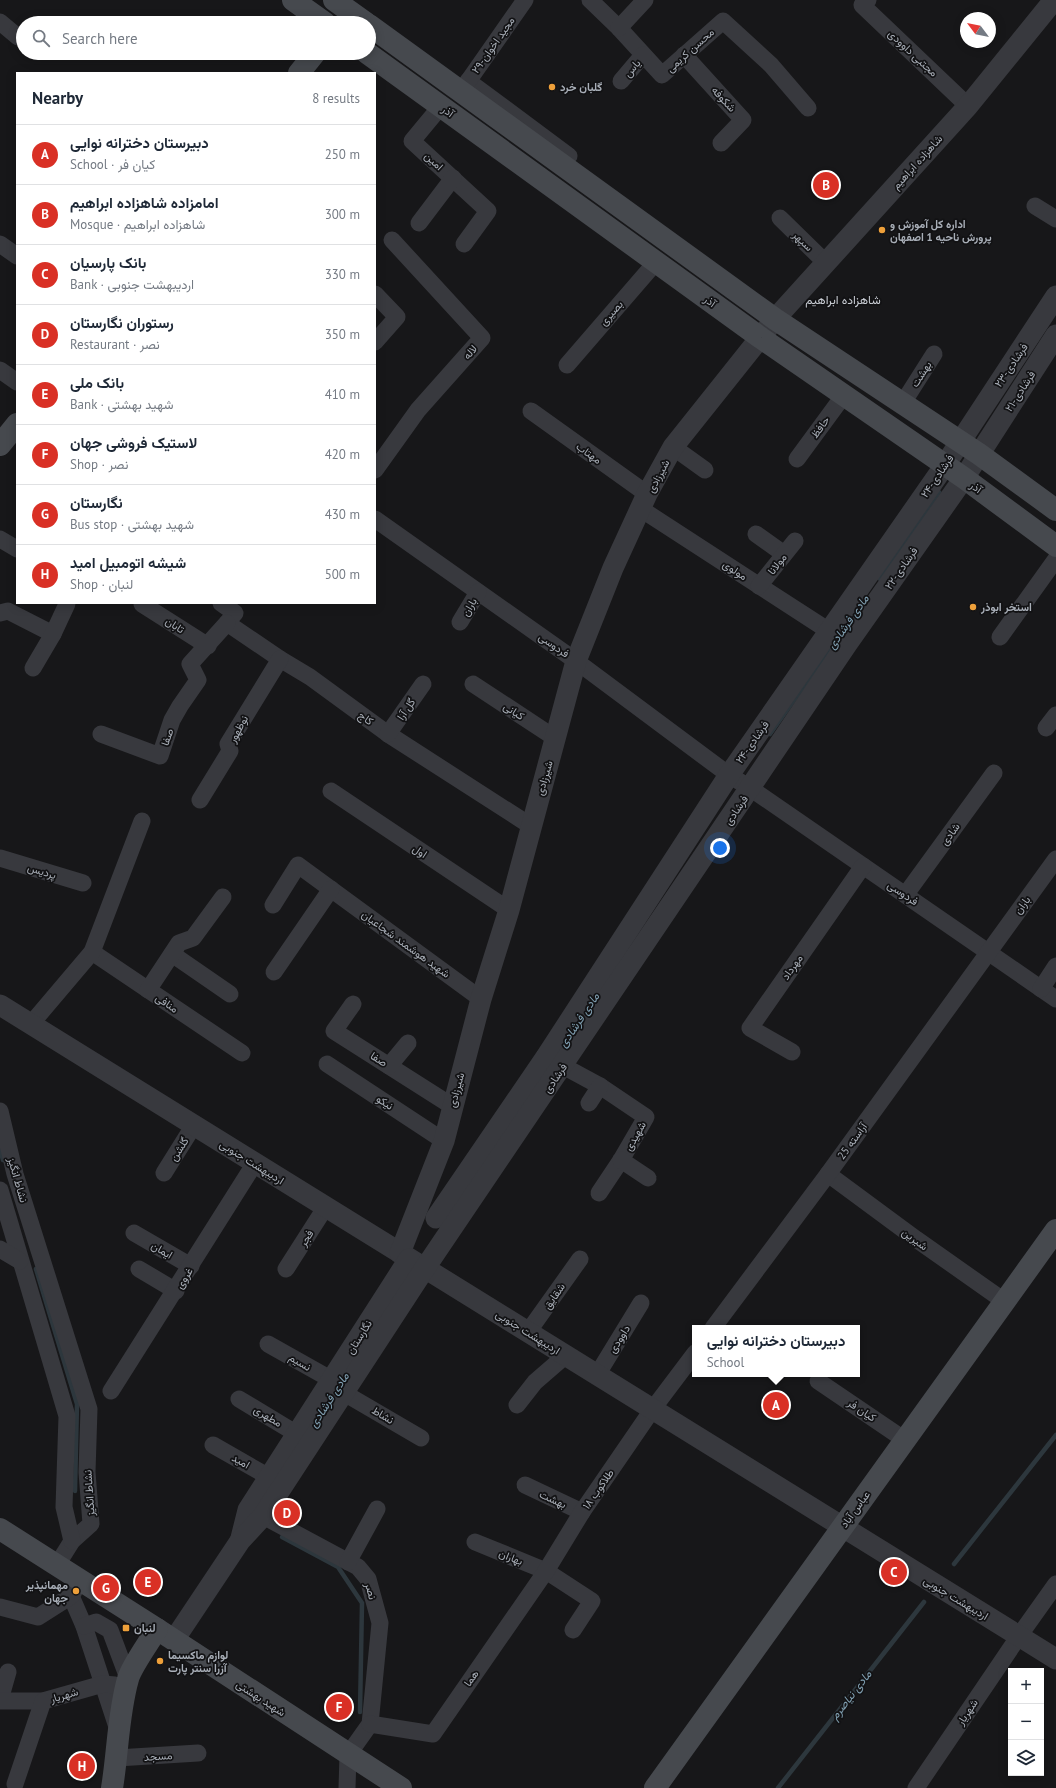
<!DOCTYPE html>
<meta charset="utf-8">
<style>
body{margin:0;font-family:"PT Sans",Vazirmatn,sans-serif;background:#f2f2f3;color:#1f2937}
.controls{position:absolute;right:12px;bottom:12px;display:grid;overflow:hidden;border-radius:0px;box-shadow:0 2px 10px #0003}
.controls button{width:36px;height:36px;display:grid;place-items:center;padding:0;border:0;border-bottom:1px solid #e0e1e3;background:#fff;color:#1f2937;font:20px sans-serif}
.compass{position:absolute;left:960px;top:12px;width:36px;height:36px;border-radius:50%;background:#fff;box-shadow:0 2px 10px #0003;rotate:302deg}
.you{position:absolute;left:720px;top:848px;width:14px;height:14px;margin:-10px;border:3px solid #fff;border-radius:50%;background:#1a73e8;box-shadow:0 0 0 6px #1a73e833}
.badge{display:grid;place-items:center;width:26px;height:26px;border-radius:50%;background:#d93025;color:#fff;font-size:13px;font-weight:700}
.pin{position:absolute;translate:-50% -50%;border:2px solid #fff;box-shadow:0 1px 4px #0006}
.popup{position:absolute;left:692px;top:1325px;width:168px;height:52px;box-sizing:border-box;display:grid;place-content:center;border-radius:0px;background:#fff;filter:drop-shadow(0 1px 3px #0005);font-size:13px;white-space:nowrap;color:#747a83}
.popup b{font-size:15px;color:#1f2937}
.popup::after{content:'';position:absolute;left:50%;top:100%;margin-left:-8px;border:8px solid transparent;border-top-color:#fff}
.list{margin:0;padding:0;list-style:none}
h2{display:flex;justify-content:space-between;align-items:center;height:52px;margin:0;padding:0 16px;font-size:17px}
h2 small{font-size:13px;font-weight:400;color:#747a83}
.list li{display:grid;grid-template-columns:26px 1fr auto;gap:12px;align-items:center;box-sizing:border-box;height:60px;padding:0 16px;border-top:1px solid #e0e1e3}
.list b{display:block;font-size:15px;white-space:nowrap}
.list p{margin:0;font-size:13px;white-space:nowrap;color:#747a83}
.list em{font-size:13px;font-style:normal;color:#747a83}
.icon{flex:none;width:22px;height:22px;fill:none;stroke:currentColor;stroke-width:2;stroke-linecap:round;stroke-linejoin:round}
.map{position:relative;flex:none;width:1056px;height:1788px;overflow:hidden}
.search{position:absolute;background:#fff;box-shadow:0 2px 10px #0003;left:16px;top:16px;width:360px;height:44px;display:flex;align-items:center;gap:10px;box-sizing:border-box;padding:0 14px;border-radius:22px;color:#747a83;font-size:15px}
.panel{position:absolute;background:#fff;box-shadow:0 2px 10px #0003;left:16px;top:72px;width:360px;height:532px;border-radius:0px}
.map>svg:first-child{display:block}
</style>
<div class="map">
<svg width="1056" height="1788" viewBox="0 0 1056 1788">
<rect width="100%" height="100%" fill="#171719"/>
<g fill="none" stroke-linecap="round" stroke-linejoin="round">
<!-- stream -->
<g stroke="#2d373d" stroke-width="4.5">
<polyline points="880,579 939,492"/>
<polyline points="770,734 839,637"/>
<polyline points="0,1150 3,1160"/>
<polyline points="36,1269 77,1404 75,1491"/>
<polyline points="282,1537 338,1567 362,1603 360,1712"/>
<polyline points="954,1564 1056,1435"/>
<polyline points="778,1788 924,1602"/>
</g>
<!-- minor -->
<g stroke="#38393e" stroke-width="17">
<polyline points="590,0 619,28 662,75 723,21 771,65 808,108"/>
<polyline points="868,0 862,5 968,106"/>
<polyline points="0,22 18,37"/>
<polyline points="619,28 645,0"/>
<polyline points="684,55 743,120 721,143"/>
<polyline points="468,81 569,156"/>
<polyline points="621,81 643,55"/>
<polyline points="462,90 525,0"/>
<polyline points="441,106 412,141 488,211 464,244"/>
<polyline points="1035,206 1056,219"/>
<polyline points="780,218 826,263"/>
<polyline points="419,223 453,178"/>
<polyline points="0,244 17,256"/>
<polyline points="375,294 397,317 375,342"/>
<polyline points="567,365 656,262"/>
<polyline points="0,370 17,382"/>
<polyline points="908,395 934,354"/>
<polyline points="531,411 647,494"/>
<polyline points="673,447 705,470"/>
<polyline points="797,459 844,395"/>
<polyline points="375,470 418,410 482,338 392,240"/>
<polyline points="641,509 829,631"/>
<polyline points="375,519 576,661 729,775 750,788 1056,999"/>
<polyline points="756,534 784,554"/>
<polyline points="0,539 17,549"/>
<polyline points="759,586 795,541"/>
<polyline points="221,603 235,613 227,623 280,659 310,677 388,734 531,826"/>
<polyline points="142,604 208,646"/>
<polyline points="0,613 8,611 53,634"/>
<polyline points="460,622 478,592"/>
<polyline points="1000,637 1056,559"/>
<polyline points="33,668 53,634 67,604"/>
<polyline points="473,684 555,738"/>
<polyline points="1046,728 1056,715"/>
<polyline points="101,734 160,756 172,720 180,706 198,680 190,664 227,623"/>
<polyline points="388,734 423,684"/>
<polyline points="331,791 509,910"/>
<polyline points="200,800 230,751 228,744 280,659"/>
<polyline points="0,858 83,883"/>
<polyline points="906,894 994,773"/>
<polyline points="273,905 298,865 481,999"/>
<polyline points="92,952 242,1053"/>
<polyline points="172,954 230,994"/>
<polyline points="274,972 331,889"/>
<polyline points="1041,989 1056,966"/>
<polyline points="148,990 179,943 193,938 223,897"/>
<polyline points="353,1004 334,1031 452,1106"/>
<polyline points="31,1024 92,952 142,821"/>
<polyline points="792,1052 750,1028 863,866"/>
<polyline points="327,1064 444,1141"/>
<polyline points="389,1066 408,1043"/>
<polyline points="563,1066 600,1086 646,1117 621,1160 599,1193"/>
<polyline points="589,1103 600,1086"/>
<polyline points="0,1111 15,1174 89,1409 87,1472 91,1524 72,1541 57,1565"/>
<polyline points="621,1160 648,1178"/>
<polyline points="164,1173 194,1125"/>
<polyline points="828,1174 916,1239 1004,1301"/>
<polyline points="0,1190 67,1416 64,1507 72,1541"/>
<polyline points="134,1233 191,1266"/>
<polyline points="0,1249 20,1261"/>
<polyline points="139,1269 176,1291"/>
<polyline points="286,1269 325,1208"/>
<polyline points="713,1328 828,1174 1056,859"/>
<polyline points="528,1332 580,1259"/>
<polyline points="268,1344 332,1380"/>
<polyline points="597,1375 641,1303"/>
<polyline points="818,1381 905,1440"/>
<polyline points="111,1391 255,1163"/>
<polyline points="344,1393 421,1438"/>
<polyline points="239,1399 297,1434"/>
<polyline points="517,1405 535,1382 565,1356"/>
<polyline points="213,1445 269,1477"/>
<polyline points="525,1485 582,1512"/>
<polyline points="263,1516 358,1567 368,1579 380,1623 370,1724 348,1755 347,1788"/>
<polyline points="475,1542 546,1571 592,1601 573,1630"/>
<polyline points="348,1562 377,1509"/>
<polyline points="71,1596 84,1626 118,1730"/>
<polyline points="0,1607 38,1617 71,1596 76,1588"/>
<polyline points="84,1626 96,1622 110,1630 128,1678"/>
<polyline points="0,1700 8,1672"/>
<polyline points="0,1701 43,1701 103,1684 115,1685"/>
<polyline points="370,1724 433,1734 546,1571 582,1512 652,1410 695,1353"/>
<polyline points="117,1758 198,1753"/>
<polyline points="15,1784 43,1701"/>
<polyline points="916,1788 1019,1636 1056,1584"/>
</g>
<!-- tertiary -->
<g stroke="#38393e" stroke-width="21">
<polyline points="0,1005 1056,1659"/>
<polyline points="436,1218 546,1057 729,775 945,465 1056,296"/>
<polyline points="400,1253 444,1141 481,999 509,910 576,661 613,568 647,494 673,447 775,319 968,106 1054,0"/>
<polyline points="241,1538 248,1510 409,1259"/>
<polyline points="174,1640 240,1541 263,1516 425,1268 847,644 964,478 1056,335"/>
</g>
<!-- secondary -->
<g stroke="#46494e" stroke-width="22">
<polyline points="293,0 325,23"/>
<polyline points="334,0 366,23"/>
<polyline points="369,25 775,319 979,454 1056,510"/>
<polyline points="367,53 761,338 964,478 1056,546"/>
<polyline points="299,73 315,53"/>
<polyline points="0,445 17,424"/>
<polyline points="0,1529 157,1629 401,1788"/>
<path d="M112 1788C118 1752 118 1714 128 1679 131 1667 150 1641 157 1629"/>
<polyline points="655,1788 1056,1230"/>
</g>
</g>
<!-- markers -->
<g fill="#eea03a" stroke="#121214" stroke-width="1.5">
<circle cx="552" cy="87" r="4"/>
<circle cx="882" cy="230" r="4"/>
<circle cx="973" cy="607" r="4"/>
<circle cx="76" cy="1591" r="4"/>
<rect x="122" y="1624" width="8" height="8" rx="2"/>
<circle cx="160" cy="1661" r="4"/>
</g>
<g text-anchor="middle" stroke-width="3.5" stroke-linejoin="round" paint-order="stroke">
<!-- street labels -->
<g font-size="11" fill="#a9afb8" stroke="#121214">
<text transform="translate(493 45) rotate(-55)" y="4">۲۹-مجید اخوان</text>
<text transform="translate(690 50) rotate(-42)" y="4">محسن کریمی</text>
<text transform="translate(913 53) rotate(43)" y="4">مجتبی داوودی</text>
<text transform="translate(632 68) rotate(-49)" y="4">یاس</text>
<text transform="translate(724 99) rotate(48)" y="4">شکوفه</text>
<text transform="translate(448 111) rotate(36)" y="4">آذر</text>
<text transform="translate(434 161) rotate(43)" y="4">امین</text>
<text transform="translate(917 162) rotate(-48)" y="4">شاهزاده ابراهیم</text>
<text transform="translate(803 241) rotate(45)" y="4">سپهر</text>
<text transform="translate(710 301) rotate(36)" y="4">آذر</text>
<text transform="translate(611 313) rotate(-49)" y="4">بصیری</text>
<text transform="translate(470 352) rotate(-48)" y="4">لاله</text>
<text transform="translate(1011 365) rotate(-56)" y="4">۲۳-فرشادی</text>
<text transform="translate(921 374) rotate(-57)" y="4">بهشت</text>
<text transform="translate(1020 391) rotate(-57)" y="4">۲۱-فرشادی</text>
<text transform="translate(820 427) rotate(-54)" y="4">حافظ</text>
<text transform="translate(589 453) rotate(36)" y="4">مهتاب</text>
<text transform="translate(658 476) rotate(-62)" y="4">شیرزادی</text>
<text transform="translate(937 476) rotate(-56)" y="4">۲۴-فرشادی</text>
<text transform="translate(976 487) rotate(36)" y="4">آذر</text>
<text transform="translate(777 564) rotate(-52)" y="4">مولانا</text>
<text transform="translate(901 568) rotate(-55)" y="4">۲۲-فرشادی</text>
<text transform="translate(735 570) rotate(33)" y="4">مولوی</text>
<text transform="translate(469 607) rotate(-60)" y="4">باران</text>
<text transform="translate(175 625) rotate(33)" y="4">تابان</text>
<text transform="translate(554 645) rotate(35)" y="4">فردوسی</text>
<text transform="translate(406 709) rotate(-56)" y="4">گل آرا</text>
<text transform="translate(514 711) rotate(33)" y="4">کیانی</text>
<text transform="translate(366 718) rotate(36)" y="4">کاج</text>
<text transform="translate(238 729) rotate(-62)" y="4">نوظهور</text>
<text transform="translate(167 737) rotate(-71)" y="4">صفا</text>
<text transform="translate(752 742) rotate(-55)" y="4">۲۴-فرشادی</text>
<text transform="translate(544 778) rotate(-74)" y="4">شیرزادی</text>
<text transform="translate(736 810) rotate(-56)" y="4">فرشادی</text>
<text transform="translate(950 834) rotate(-54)" y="4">شادی</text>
<text transform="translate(420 851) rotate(34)" y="4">اول</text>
<text transform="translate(42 871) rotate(17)" y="4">پردیس</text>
<text transform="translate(903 893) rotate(34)" y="4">فردوسی</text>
<text transform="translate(1022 905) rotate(-54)" y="4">باران</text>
<text transform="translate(406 944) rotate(36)" y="4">شهید هوشمند شجاعیان</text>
<text transform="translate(792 967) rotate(-55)" y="4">مهرداد</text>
<text transform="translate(167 1003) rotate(34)" y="4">منافی</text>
<text transform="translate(379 1059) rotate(32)" y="4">صفا</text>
<text transform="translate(555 1078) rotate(-56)" y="4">فرشادی</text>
<text transform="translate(456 1090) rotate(-75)" y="4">شیرزادی</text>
<text transform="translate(385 1102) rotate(33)" y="4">نیکو</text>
<text transform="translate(635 1136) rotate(-60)" y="4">شهیدی</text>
<text transform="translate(852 1141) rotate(-54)" y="4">آراسته 25</text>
<text transform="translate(179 1149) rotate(-58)" y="4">گلشن</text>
<text transform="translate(252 1162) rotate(32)" y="4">اردیبهشت جنوبی</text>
<text transform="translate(18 1180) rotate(74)" y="4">نشاط انگیز</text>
<text transform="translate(306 1238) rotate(-58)" y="4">فجر</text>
<text transform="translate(915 1239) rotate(36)" y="4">شیرین</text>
<text transform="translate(162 1250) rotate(30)" y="4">ایمان</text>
<text transform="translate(184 1278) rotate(-58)" y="4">غروی</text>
<text transform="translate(554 1296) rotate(-55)" y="4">شقایق</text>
<text transform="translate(528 1332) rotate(32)" y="4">اردیبهشت جنوبی</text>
<text transform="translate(359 1337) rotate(-58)" y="4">نگارستان</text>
<text transform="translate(619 1339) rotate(-58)" y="4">داوودی</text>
<text transform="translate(300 1362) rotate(30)" y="4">نسیم</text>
<text transform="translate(862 1410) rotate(34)" y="4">کیان فر</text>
<text transform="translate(383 1415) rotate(31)" y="4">نشاط</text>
<text transform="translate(268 1416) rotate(31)" y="4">مطهری</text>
<text transform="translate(241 1461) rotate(30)" y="4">امید</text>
<text transform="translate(598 1489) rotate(-55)" y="4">طلاکوب ۱۸</text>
<text transform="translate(89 1493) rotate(-94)" y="4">نشاط انگیز</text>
<text transform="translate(553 1499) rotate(25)" y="4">بهشت</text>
<text transform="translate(855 1509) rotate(-54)" y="4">عباس آباد</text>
<text transform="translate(511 1557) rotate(22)" y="4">بهاران</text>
<text transform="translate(371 1591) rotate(74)" y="4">نصر</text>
<text transform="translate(956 1598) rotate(31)" y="4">اردیبهشت جنوبی</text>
<text transform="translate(471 1678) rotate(-55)" y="4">هما</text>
<text transform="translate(64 1695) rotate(-16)" y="4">شهریار</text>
<text transform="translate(261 1698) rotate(33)" y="4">شهید بهشتی</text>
<text transform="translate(967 1712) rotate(-56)" y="4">شهریار</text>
<text transform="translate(158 1756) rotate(-4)" y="4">مسجد</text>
</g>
<!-- poi labels -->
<g font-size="11" font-weight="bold" fill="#a9afb8" stroke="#121214" text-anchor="start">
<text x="560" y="91">گلبان خرد</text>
<text x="890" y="228">اداره کل آموزش و<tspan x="890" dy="13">پرورش ناحیه 1 اصفهان</tspan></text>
<text x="981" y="611">استخر ابوذر</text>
<text x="68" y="1589" text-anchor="end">مهمانپذیر<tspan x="68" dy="13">جهان</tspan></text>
<text x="134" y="1632">لنبان</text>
<text x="168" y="1659">لوازم ماکسیما<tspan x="168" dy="13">آزرا سنتر پارت</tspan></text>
</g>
<!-- neighbourhood labels -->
<g font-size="12" fill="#caced5" stroke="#121214">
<text x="843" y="304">شاهزاده ابراهیم</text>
</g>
<!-- water labels -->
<g font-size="12" font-style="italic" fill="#81a0b2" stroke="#121214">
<text transform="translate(848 622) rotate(-55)" y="4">مادی فرشادی</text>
<text transform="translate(579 1020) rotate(-56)" y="4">مادی فرشادی</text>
<text transform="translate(329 1400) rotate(-57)" y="4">مادی فرشادی</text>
<text transform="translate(851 1695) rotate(-52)" y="4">مادی نیاصرم</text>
</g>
</g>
</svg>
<div class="controls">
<button>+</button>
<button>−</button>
<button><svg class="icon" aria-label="layers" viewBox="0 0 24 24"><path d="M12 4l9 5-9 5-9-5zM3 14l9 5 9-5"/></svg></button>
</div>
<svg class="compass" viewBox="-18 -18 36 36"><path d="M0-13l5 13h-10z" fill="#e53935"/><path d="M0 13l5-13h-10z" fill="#747a83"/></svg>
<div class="you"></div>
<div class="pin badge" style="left:776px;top:1405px">A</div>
<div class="popup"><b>دبیرستان دخترانه نوایی</b>School</div>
<div class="pin badge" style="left:826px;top:185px">B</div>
<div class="pin badge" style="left:894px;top:1572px">C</div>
<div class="pin badge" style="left:287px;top:1513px">D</div>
<div class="pin badge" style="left:148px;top:1582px">E</div>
<div class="pin badge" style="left:339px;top:1707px">F</div>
<div class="pin badge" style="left:106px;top:1588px">G</div>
<div class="pin badge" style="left:82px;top:1766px">H</div>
<div class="search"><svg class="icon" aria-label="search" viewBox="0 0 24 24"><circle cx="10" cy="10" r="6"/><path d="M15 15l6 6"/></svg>Search here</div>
<section class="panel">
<h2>Nearby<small>8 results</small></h2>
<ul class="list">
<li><span class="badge">A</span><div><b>دبیرستان دخترانه نوایی</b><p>School · کیان فر</p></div><em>250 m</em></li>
<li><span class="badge">B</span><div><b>امامزاده شاهزاده ابراهیم</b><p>Mosque · شاهزاده ابراهیم</p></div><em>300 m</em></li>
<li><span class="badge">C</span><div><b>بانک پارسیان</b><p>Bank · اردیبهشت جنوبی</p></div><em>330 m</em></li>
<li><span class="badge">D</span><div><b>رستوران نگارستان</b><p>Restaurant · نصر</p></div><em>350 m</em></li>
<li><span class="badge">E</span><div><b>بانک ملی</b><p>Bank · شهید بهشتی</p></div><em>410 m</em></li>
<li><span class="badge">F</span><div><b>لاستیک فروشی جهان</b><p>Shop · نصر</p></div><em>420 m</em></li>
<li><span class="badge">G</span><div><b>نگارستان</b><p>Bus stop · شهید بهشتی</p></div><em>430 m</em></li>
<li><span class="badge">H</span><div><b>شیشه اتومبیل امید</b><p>Shop · لنبان</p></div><em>500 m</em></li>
</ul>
</section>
</div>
